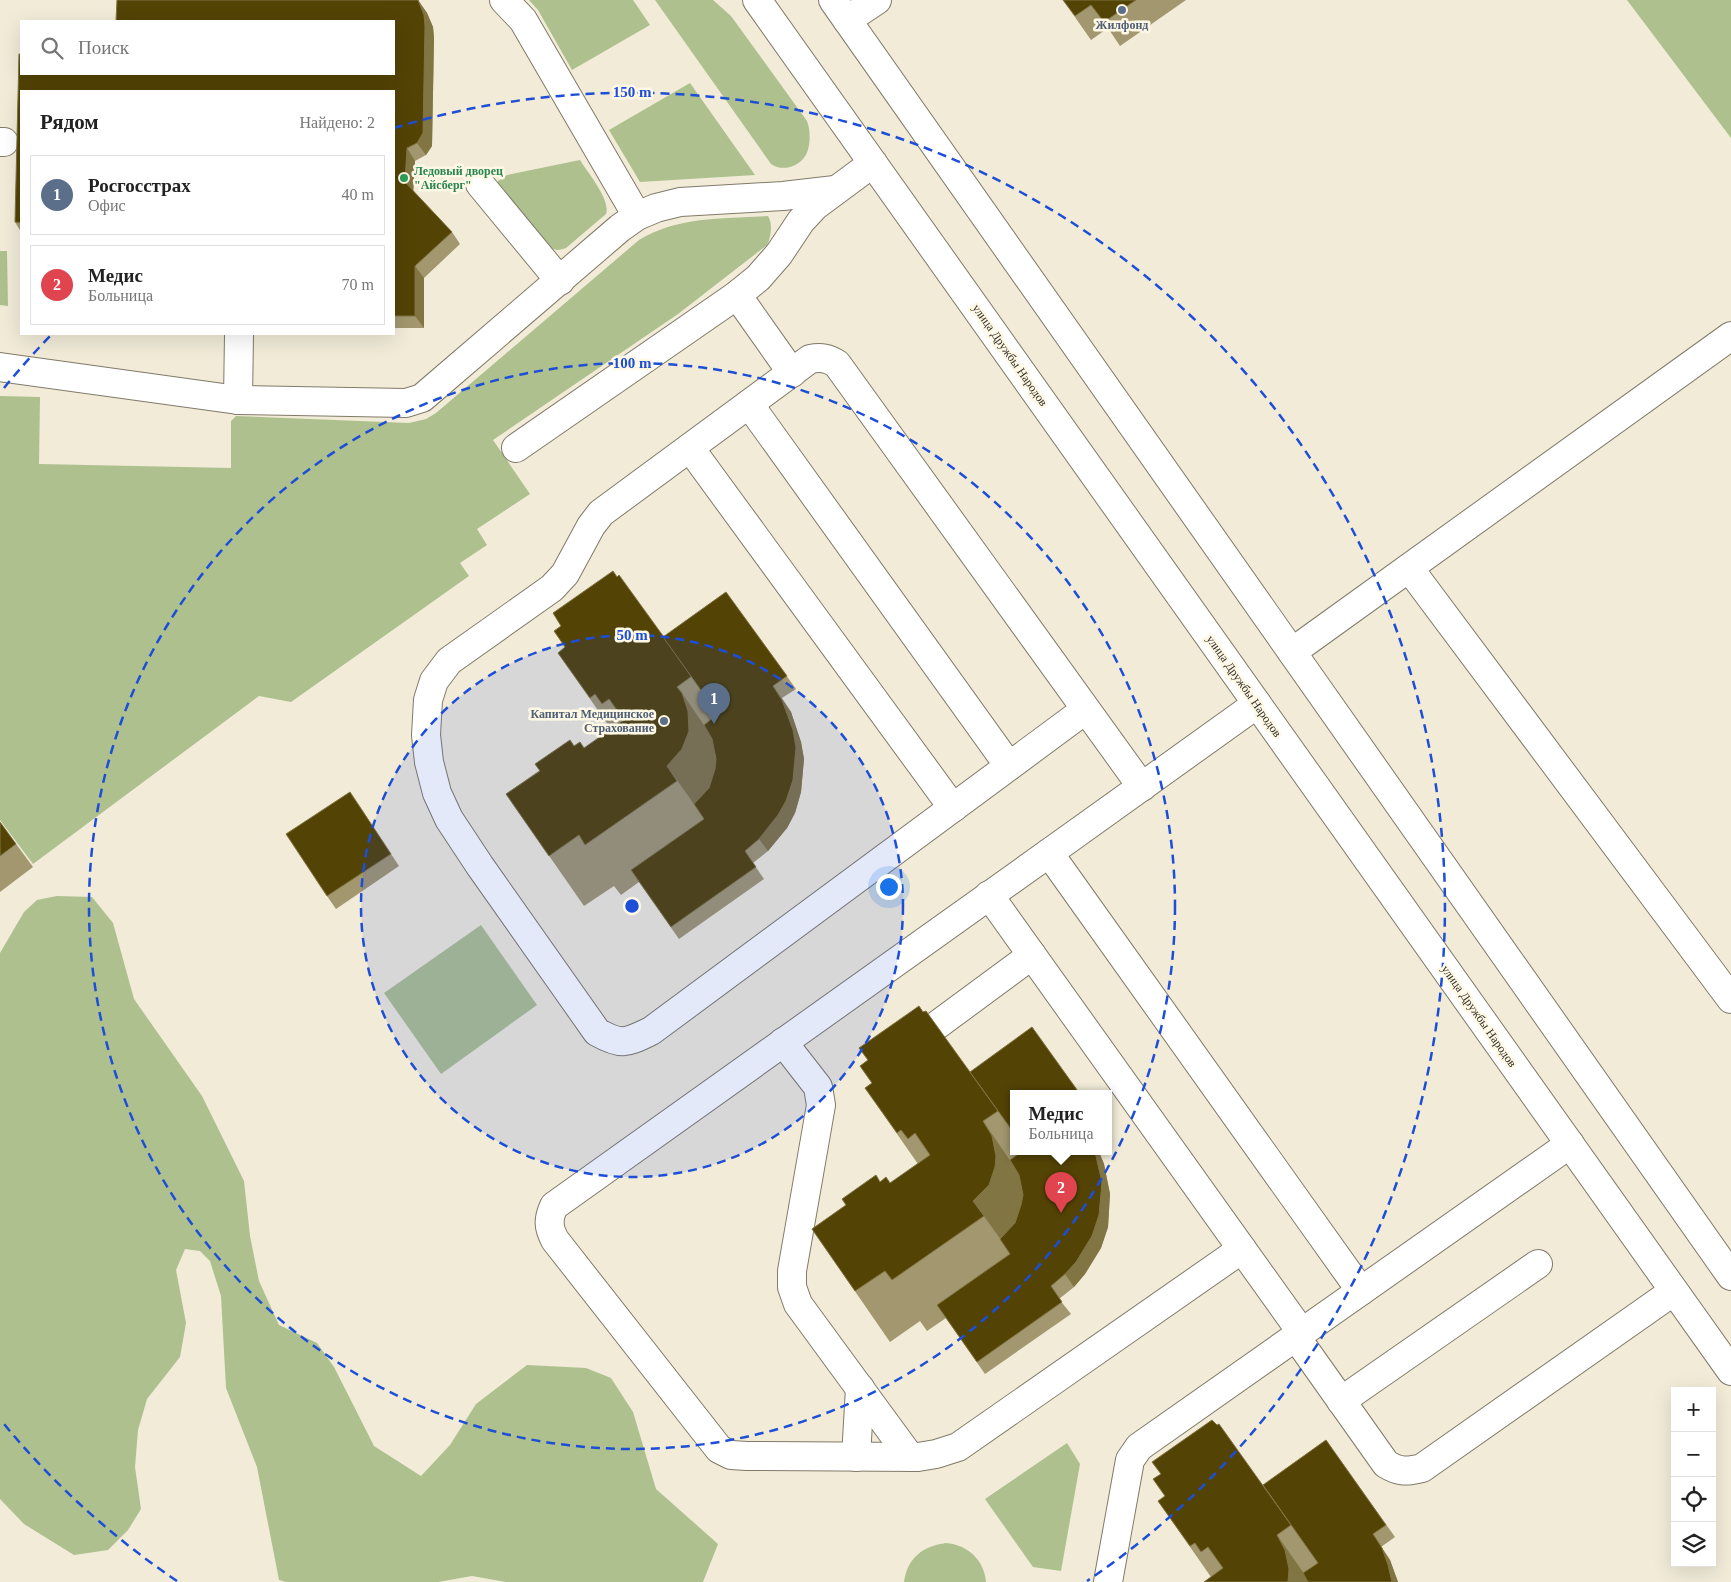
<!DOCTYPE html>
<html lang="ru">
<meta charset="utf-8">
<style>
body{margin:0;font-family:"Times New Roman",serif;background:#f6f6f6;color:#222}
.controls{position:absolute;right:15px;bottom:15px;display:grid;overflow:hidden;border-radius:0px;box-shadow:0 5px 20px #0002}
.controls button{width:45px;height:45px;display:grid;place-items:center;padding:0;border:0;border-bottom:1px solid #e0e0e0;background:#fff;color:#222;font:25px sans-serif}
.you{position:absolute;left:888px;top:886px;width:18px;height:18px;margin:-12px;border:4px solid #fff;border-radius:50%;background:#1a73e8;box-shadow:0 0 0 8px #1a73e833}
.badge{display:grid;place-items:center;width:32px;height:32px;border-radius:50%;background:#9a5826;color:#fff;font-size:16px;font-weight:700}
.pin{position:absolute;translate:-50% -41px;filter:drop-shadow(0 1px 2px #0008)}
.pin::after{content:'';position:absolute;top:26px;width:18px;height:15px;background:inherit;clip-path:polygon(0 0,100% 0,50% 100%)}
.popup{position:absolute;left:1010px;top:1090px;width:102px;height:65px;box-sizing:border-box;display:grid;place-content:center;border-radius:0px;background:#fff;filter:drop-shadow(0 1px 4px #0005);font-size:16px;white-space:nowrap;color:#767676}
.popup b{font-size:19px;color:#222}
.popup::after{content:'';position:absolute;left:50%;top:100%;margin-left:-10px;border:10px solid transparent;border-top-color:#fff}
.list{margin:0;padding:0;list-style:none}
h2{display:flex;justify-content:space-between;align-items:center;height:65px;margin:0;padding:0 20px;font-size:21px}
h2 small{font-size:16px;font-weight:400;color:#767676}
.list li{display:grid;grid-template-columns:32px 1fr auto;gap:15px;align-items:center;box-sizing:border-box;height:80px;margin:0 10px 10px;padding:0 10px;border:1px solid #e0e0e0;border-radius:0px}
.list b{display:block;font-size:19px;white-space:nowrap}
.list p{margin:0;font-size:16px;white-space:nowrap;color:#767676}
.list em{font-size:16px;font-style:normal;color:#767676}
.icon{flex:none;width:28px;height:28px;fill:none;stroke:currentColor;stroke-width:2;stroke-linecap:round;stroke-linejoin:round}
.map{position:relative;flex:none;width:1731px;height:1582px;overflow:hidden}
.search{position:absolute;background:#fff;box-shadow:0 5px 20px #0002;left:20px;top:20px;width:375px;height:55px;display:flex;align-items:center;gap:12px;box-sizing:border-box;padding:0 18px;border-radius:0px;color:#767676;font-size:19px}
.panel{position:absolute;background:#fff;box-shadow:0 5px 20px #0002;left:20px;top:90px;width:375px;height:245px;border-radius:0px}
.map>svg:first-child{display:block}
</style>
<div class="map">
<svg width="1731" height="1582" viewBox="0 0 1731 1582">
<rect width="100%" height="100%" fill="#f1ebd8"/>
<!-- green -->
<g fill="#adc08e">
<polygon points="529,0 633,0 650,25 572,70 538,10"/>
<path d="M655 0H713L731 16 807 121C811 131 811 151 803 159 795 168 781 171 771 164Z"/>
<polygon points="1627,0 1731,0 1731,138"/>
<polygon points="690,83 755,175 640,182 609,130"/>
<path d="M580 160C588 173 611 200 606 214L566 248C560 250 557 251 551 248L498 184V181L507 175Z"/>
<path d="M768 216C773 224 771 237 767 245L678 314 493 440 530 494 477 529 487 545 460 563 469 576 291 702 259 696 33 864 0 820V396L40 397 39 464 231 468V421L236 416 409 423 426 419 436 413 639 240C678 216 724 219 768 216Z"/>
<polygon points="0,251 7,251 8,306 0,305"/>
<polygon points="57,896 92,897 113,923 134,999 202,1096 244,1181 250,1236 259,1281 279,1325 317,1343 334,1367 374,1446 421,1476 450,1445 476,1404 527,1365 586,1368 611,1378 633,1412 656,1489 718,1544 703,1582 506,1582 472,1576 438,1582 286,1582 279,1580 257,1467 226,1388 221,1296 210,1261 200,1251 185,1249 176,1270 186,1323 180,1357 147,1399 138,1430 135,1467 141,1509 128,1530 108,1550 74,1555 24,1524 0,1499 0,953 24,912 37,900"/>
<polygon points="481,925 537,1005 441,1074 384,993"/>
<polygon points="1067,1443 1080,1464 1061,1571 1033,1567 985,1499"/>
<path d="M946 1543C968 1545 984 1560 986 1582H904C907 1558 923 1546 946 1543Z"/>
</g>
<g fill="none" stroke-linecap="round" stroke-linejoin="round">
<defs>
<g id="minor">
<polyline points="504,0 523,20 637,216"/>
<polyline points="847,20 877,0"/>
<polyline points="0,142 4,142"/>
<polyline points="480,184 560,281"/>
<polyline points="737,295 792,373"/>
<polyline points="0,367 238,400 406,403 422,398 620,228 637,216 656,208 680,202 783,196 835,190"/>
<polyline points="238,400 239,334"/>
<polyline points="749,404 1009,766"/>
<polyline points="516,448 737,295 758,278 779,254 801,221 815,206 873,163"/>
<polyline points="690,448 953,808"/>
<polyline points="1409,568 1731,999"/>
<polyline points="1292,652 1731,336"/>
<polyline points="1257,704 1049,853 1361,1291"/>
<path d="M1085 710 651 1031C626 1043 622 1046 597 1032L480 866 449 819 437 793 429 762 426 735 428 700 434 681 449 661 552 588 565 574 591 526 601 513 810 359C821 357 828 358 837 364L1142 787"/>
<path d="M1049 853 554 1206C548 1219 548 1227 555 1240L719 1449 731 1455 747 1456 918 1457 936 1454 958 1447 1242 1249"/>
<polyline points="989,895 1302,1333"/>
<polyline points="783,1042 818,1087 821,1105 792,1271 792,1287 798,1304 910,1457"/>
<polyline points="906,1048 1032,955"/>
<path d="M1296 1337 1386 1464C1399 1472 1407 1472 1422 1468L1674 1291"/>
<polyline points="1341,1401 1538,1264"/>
<polyline points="856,1457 860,1388"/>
<polyline points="1108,1582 1130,1460 1139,1447 1570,1144"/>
</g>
<g id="major">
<polyline points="757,0 1731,1371"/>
<polyline points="833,0 1731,1276"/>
</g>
</defs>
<!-- minor casing -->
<use href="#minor" stroke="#807a69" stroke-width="30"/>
<!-- major casing -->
<use href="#major" stroke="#807a69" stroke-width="30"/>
<!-- minor -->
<use href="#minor" stroke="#fff" stroke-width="28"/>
<!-- major -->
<use href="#major" stroke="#fff" stroke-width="28"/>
</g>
<!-- wall -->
<g fill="#a2976e">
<polygon points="117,0 418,0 427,13 433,27 434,38 432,146 426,155 415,161 413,192 452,232 460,244 424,278 424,328 394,328 394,91 21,91 21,232 15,222 19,54 21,54 21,74 394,74 394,21 116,21"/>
<polygon points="1063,0 1186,0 1120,46 1108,28 1091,40"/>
<polygon points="617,577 663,637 726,592 796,689 782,698 791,712 801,742 804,759 801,792 795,813 787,828 768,851 753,863 764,879 679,939 639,882 621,895 614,886 584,906 506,794 574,746 584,748 611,729 558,653 565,647 561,626"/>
<polygon points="358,804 399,866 336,909 327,896"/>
<polygon points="0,822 33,867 0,892"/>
<polygon points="923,1012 970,1072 1014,1094 1014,1152 1099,1152 1104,1164 1110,1194 1108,1227 1101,1248 1085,1274 1074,1287 1059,1299 1071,1314 985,1374 946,1318 927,1331 920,1321 890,1342 812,1229 880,1182 891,1183 918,1164 865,1088 872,1083"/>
<polygon points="1326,1440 1395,1537 1381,1547 1390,1560 1398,1582 1204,1582 1211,1577 1158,1501 1263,1485"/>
</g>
<!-- shaded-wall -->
<g fill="#827544">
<polygon points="418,0 427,13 433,27 434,38 432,146 426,155 417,143"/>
<polygon points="407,148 415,161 413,195 405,182"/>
<polygon points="415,266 424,278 424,328 415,316"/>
<polygon points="773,686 791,712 801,742 804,759 801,792 795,813 787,828 768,851 759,839"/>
<polygon points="682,693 717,744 713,831 667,766"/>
<polygon points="983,1121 1018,1172 1027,1187 1009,1251 973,1201"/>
<polygon points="1095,1152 1099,1152 1104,1164 1110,1194 1108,1227 1101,1248 1085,1274 1074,1287 1065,1274"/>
<polygon points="1373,1534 1390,1560 1398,1582 1392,1582"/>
<polygon points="1277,1535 1310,1582 1288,1582"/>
</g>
<!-- building -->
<g fill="#534305" stroke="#827544">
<polygon points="117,0 418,0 424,15 425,26 423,133 417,143 407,148 405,182 452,232 415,266 415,316 394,316 394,91 21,91 21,223 15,222 19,54 21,54 21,74 394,74 394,21 116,21"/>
<polygon points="1063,0 1136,0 1104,22 1091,5 1075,16"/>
<polygon points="613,571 617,577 619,575 692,676 677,687 682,693 688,711 689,731 682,749 667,766 677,781 585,845 579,835 549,856 506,794 540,771 535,764 570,740 574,746 580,742 584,748 624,720 609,699 602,704 595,694 590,698 558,653 565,647 554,631 561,626 553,613"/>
<polygon points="726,592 787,676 773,686 782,700 793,730 796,747 793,780 786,801 778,815 759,839 745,851 756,867 671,927 631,870 704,819 694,804 709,788 715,769 716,759 712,739 704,725 718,714 663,637"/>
<polygon points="350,792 391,854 327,896 286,834"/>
<polygon points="0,822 16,844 0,856"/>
<polygon points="919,1006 923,1012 926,1011 998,1111 983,1121 992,1136 996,1156 995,1167 989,1185 973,1201 984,1216 892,1280 885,1271 855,1291 812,1229 846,1205 842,1199 876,1175 880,1182 886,1177 890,1183 930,1155 915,1133 908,1139 901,1130 897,1133 865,1088 872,1083 860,1066 868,1060 859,1048"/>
<polygon points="1032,1027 1080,1094 1014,1094 1014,1133 970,1072"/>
<polygon points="1021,1152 1095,1152 1102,1182 1099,1215 1092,1236 1076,1262 1065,1274 1051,1286 1062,1302 977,1362 937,1305 1010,1254 1000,1239 1015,1223 1021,1205 1023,1195 1019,1175 1010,1160"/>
<polygon points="1212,1420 1217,1425 1219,1424 1291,1525 1277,1535 1285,1550 1289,1569 1288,1582 1204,1582 1223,1568 1208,1547 1201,1552 1195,1543 1190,1546 1158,1501 1165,1496 1153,1479 1161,1474 1152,1462"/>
<polygon points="1326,1440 1386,1525 1373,1534 1382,1548 1388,1565 1392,1582 1308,1582 1303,1573 1318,1563 1263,1485"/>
</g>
<!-- distance rings -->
<circle cx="632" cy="906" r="271" fill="#1d4ed8" fill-opacity=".12"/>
<g fill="none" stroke="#1d4ed8" stroke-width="2.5" stroke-dasharray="9 6">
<circle cx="632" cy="906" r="271"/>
<circle cx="632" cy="906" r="543"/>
<path d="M177 1581A814 814 0 0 1 4 1424M4 388A814 814 0 0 1 51 335M394 128A814 814 0 0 1 1087 1581"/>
</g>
<!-- markers -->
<g fill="#5c6f8a" stroke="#fef8e5" stroke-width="2">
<circle cx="1122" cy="10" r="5"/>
<circle cx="664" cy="721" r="5"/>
</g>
<circle fill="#2e9e5b" stroke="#fef8e5" stroke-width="2" cx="404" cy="178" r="5"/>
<g text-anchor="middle" stroke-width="5" stroke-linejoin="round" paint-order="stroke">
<!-- service labels -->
<g font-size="12" font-weight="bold" fill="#4e5e75" stroke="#fef8e5">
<text x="1122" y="29">Жилфонд</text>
<text x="654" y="718" text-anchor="end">Капитал Медицинское<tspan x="654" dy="14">Страхование</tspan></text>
</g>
<!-- leisure labels -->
<g font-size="12" font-weight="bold" fill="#27864d" stroke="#fef8e5" text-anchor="start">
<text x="414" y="175">Ледовый дворец<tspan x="414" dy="14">"Айсберг"</tspan></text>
</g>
<!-- street labels -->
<g font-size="12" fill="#323029" stroke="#fef8e5">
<text transform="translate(1010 355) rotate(55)" y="4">улица Дружбы Народов</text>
<text transform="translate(1244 686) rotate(55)" y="4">улица Дружбы Народов</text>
<text transform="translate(1479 1016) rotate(55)" y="4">улица Дружбы Народов</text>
</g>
</g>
<circle cx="632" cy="906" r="8" fill="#1d4ed8" stroke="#fef8e5" stroke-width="2.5"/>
<g font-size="15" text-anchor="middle" font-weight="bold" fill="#1d4ed8" stroke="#fef8e5" stroke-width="5" stroke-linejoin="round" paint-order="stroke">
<text x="632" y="97">150 m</text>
<text x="632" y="368">100 m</text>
<text x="632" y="640">50 m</text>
</g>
</svg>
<div class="controls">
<button>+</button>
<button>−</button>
<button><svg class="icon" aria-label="locate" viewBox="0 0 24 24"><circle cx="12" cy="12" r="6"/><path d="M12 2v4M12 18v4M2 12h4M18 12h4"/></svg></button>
<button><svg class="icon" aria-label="layers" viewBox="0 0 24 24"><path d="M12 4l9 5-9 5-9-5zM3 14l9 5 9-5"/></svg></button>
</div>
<div class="you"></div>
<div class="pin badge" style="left:714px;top:724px;background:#5c6f8a">1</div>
<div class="pin badge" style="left:1061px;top:1213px;background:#e0444e">2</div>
<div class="popup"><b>Медис</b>Больница</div>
<div class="search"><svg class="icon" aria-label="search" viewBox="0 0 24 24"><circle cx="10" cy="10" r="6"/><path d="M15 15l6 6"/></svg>Поиск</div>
<section class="panel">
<h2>Рядом<small>Найдено: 2</small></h2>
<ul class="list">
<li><span class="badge" style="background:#5c6f8a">1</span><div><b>Росгосстрах</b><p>Офис</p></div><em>40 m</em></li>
<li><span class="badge" style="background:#e0444e">2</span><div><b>Медис</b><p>Больница</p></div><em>70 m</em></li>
</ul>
</section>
</div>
